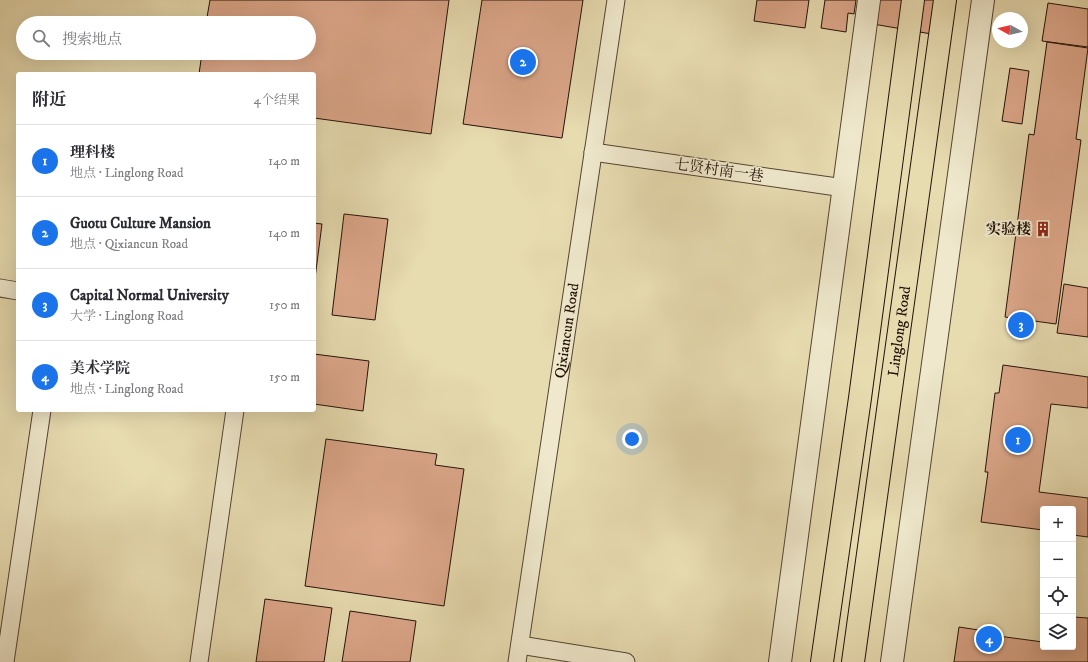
<!DOCTYPE html>
<html lang="zh">
<meta charset="utf-8">
<style>
body{margin:0;font-family:"IM FELL DW Pica","Noto Serif SC",serif;background:#f7f7f7;color:#2b2b33}
.controls{position:absolute;right:12px;bottom:12px;display:grid;overflow:hidden;border-radius:4px;box-shadow:0 4px 16px #0002}
.controls button{width:36px;height:36px;display:grid;place-items:center;padding:0;border:0;border-bottom:1px solid #e1e1e2;background:#fff;color:#2b2b33;font:20px sans-serif}
.compass{position:absolute;left:992px;top:12px;width:36px;height:36px;border-radius:50%;background:#fff;box-shadow:0 4px 16px #0002;rotate:278deg}
.you{position:absolute;left:632px;top:439px;width:14px;height:14px;margin:-10px;border:3px solid #fff;border-radius:50%;background:#1a73e8;box-shadow:0 0 0 6px #1a73e833}
.badge{display:grid;place-items:center;width:26px;height:26px;border-radius:50%;background:#1a73e8;color:#fff;font-size:13px;font-weight:700}
.pin{position:absolute;translate:-50% -50%;border:2px solid #fff;box-shadow:0 1px 4px #0006}
.list{margin:0;padding:0;list-style:none}
h2{display:flex;justify-content:space-between;align-items:center;height:52px;margin:0;padding:0 16px;font-size:17px}
h2 small{font-size:13px;font-weight:400;color:#7c7c81}
.list li{display:grid;grid-template-columns:26px 1fr auto;gap:12px;align-items:center;box-sizing:border-box;height:72px;padding:0 16px;border-top:1px solid #e1e1e2}
.list b{display:block;font-size:15px;white-space:nowrap}
.list p{margin:0;font-size:13px;white-space:nowrap;color:#7c7c81}
.list em{font-size:13px;font-style:normal;color:#7c7c81}
.icon{flex:none;width:22px;height:22px;fill:none;stroke:currentColor;stroke-width:2;stroke-linecap:round;stroke-linejoin:round}
.map{position:relative;flex:none;width:1088px;height:662px;overflow:hidden}
.search{position:absolute;background:#fff;box-shadow:0 4px 16px #0002;left:16px;top:16px;width:300px;height:44px;display:flex;align-items:center;gap:10px;box-sizing:border-box;padding:0 14px;border-radius:22px;color:#7c7c81;font-size:15px}
.panel{position:absolute;background:#fff;box-shadow:0 4px 16px #0002;left:16px;top:72px;width:300px;height:340px;border-radius:4px}
.map>svg:first-child{display:block}
</style>
<div class="map">
<svg width="1088" height="662" viewBox="0 0 1088 662">
<rect width="100%" height="100%" fill="#e7dbb0"/>
<filter id="stains"><feTurbulence type="fractalNoise" baseFrequency=".005" numOctaves="4"/><feColorMatrix values="0 0 0 0 .2 0 0 0 0 .09 0 0 0 0 .02 0 0 0 .5 -.17"/></filter>
<radialGradient id="worn" r=".72"><stop offset=".6" stop-color="#630" stop-opacity="0"/><stop offset="1" stop-color="#630" stop-opacity=".3"/></radialGradient>
<!-- building -->
<g fill="#dca78a" stroke="#231208">
<polygon points="210,0 449,0 431,134 314,118 314,74 199,74 202,53 309,53 309,23 206,23"/>
<polygon points="482,0 583,0 562,138 463,124"/>
<polygon points="757,0 809,0 805,28 754,21"/>
<polygon points="825,0 856,0 854,14 848,13 846,32 821,28"/>
<polygon points="876,0 954,0 949,37 873,24"/>
<polygon points="1048,3 1088,9 1088,47 1042,41"/>
<polygon points="1047,42 1088,48 1076,139 1081,140 1056,324 1005,317 1029,134 1034,135"/>
<polygon points="1010,68 1029,71 1022,124 1002,121"/>
<polygon points="344,214 388,219 375,320 332,315"/>
<polygon points="314,223 322,224 314,286"/>
<polygon points="1064,284 1088,288 1088,337 1057,333"/>
<polygon points="314,354 369,361 363,411 314,404"/>
<polygon points="1003,365 1088,377 1088,408 1051,404 1039,492 1088,498 1088,537 1073,535 1073,509 1043,509 1043,530 981,522 988,472 985,472 995,393 999,393"/>
<polygon points="326,439 437,454 435,465 464,469 444,606 305,586"/>
<polygon points="265,599 332,608 324,662 256,662"/>
<polygon points="350,611 416,621 410,662 342,662"/>
<polygon points="1073,617 1088,618 1088,662 954,662 959,627 998,633 998,636 1043,642 1043,647 1073,647"/>
</g>
<g fill="none" stroke-linecap="round" stroke-linejoin="round">
<defs>
<g id="minor">
<polyline points="593,152 844,188"/>
<polyline points="0,288 18,291"/>
<polyline points="520,645 626,662"/>
<polyline points="5,662 42,410"/>
<polyline points="199,662 235,410"/>
<path id="s1" d="M517 662 616 0"/>
</g>
<g id="tertiary">
<polyline points="780,662 869,0"/>
<polyline points="892,662 983,0"/>
</g>
<g id="primary">
<polyline points="822,662 860,398 913,0"/>
<path id="s2" d="M853 662 945 0"/>
</g>
</defs>
<!-- minor casing -->
<use href="#minor" stroke="#544432" stroke-width="19"/>
<!-- tertiary casing -->
<use href="#tertiary" stroke="#544432" stroke-width="24"/>
<!-- primary casing -->
<use href="#primary" stroke="#231208" stroke-width="24"/>
<!-- minor -->
<use href="#minor" stroke="#efe8cc" stroke-width="17"/>
<!-- tertiary -->
<use href="#tertiary" stroke="#efe8cc" stroke-width="22"/>
<!-- primary -->
<use href="#primary" stroke="#e7dbb0" stroke-width="22"/>
</g>
<!-- icons -->
<defs>
<symbol id="building-bare" viewBox="-9 -9 18 18"><path d="M-4-6H4V6H1V3H-1V6H-4ZM-2.5-4.3h1.7v1.8h-1.7ZM.8-4.3h1.7v1.8H.8ZM-2.5-1h1.7V.8h-1.7ZM.8-1h1.7V.8H.8Z" fill="#8f2418" stroke="#efe8cc" stroke-width="2.5" paint-order="stroke"/></symbol>
</defs>
<g fill-rule="evenodd">
<use href="#building-bare" x="1032" y="218" width="22" height="22"/>
</g>
<g text-anchor="middle" stroke-width="3.5" stroke-linejoin="round" paint-order="stroke">
<!-- street labels -->
<g font-size="15" fill="#231208" stroke="#efe8cc">
<text transform="translate(719 170) rotate(8)" y="5">七贤村南一巷</text>
<text dy="5" stroke="none"><textPath href="#s1" startOffset="335">Qixiancun Road</textPath></text>
<text dy="5" stroke="none"><textPath href="#s2" startOffset="334">Linglong Road</textPath></text>
</g>
<!-- poi labels -->
<g font-size="15" font-weight="bold" fill="#231208" stroke="#efe8cc" text-anchor="end">
<text x="1031" y="234">实验楼</text>
</g>
</g>
<rect width="100%" height="100%" filter="url(#stains)"/>
<rect width="100%" height="100%" fill="url(#worn)"/>
</svg>
<div class="controls">
<button>+</button>
<button>−</button>
<button><svg class="icon" aria-label="locate" viewBox="0 0 24 24"><circle cx="12" cy="12" r="6"/><path d="M12 2v4M12 18v4M2 12h4M18 12h4"/></svg></button>
<button><svg class="icon" aria-label="layers" viewBox="0 0 24 24"><path d="M12 4l9 5-9 5-9-5zM3 14l9 5 9-5"/></svg></button>
</div>
<svg class="compass" viewBox="-18 -18 36 36"><path d="M0-13l5 13h-10z" fill="#e53935"/><path d="M0 13l5-13h-10z" fill="#7c7c81"/></svg>
<div class="you"></div>
<div class="pin badge" style="left:1018px;top:440px">1</div>
<div class="pin badge" style="left:523px;top:62px">2</div>
<div class="pin badge" style="left:1021px;top:325px">3</div>
<div class="pin badge" style="left:989px;top:639px">4</div>
<div class="search"><svg class="icon" aria-label="search" viewBox="0 0 24 24"><circle cx="10" cy="10" r="6"/><path d="M15 15l6 6"/></svg>搜索地点</div>
<section class="panel">
<h2>附近<small>4个结果</small></h2>
<ul class="list">
<li><span class="badge">1</span><div><b>理科楼</b><p>地点 · Linglong Road</p></div><em>140 m</em></li>
<li><span class="badge">2</span><div><b>Guotu Culture Mansion</b><p>地点 · Qixiancun Road</p></div><em>140 m</em></li>
<li><span class="badge">3</span><div><b>Capital Normal University</b><p>大学 · Linglong Road</p></div><em>150 m</em></li>
<li><span class="badge">4</span><div><b>美术学院</b><p>地点 · Linglong Road</p></div><em>150 m</em></li>
</ul>
</section>
</div>
